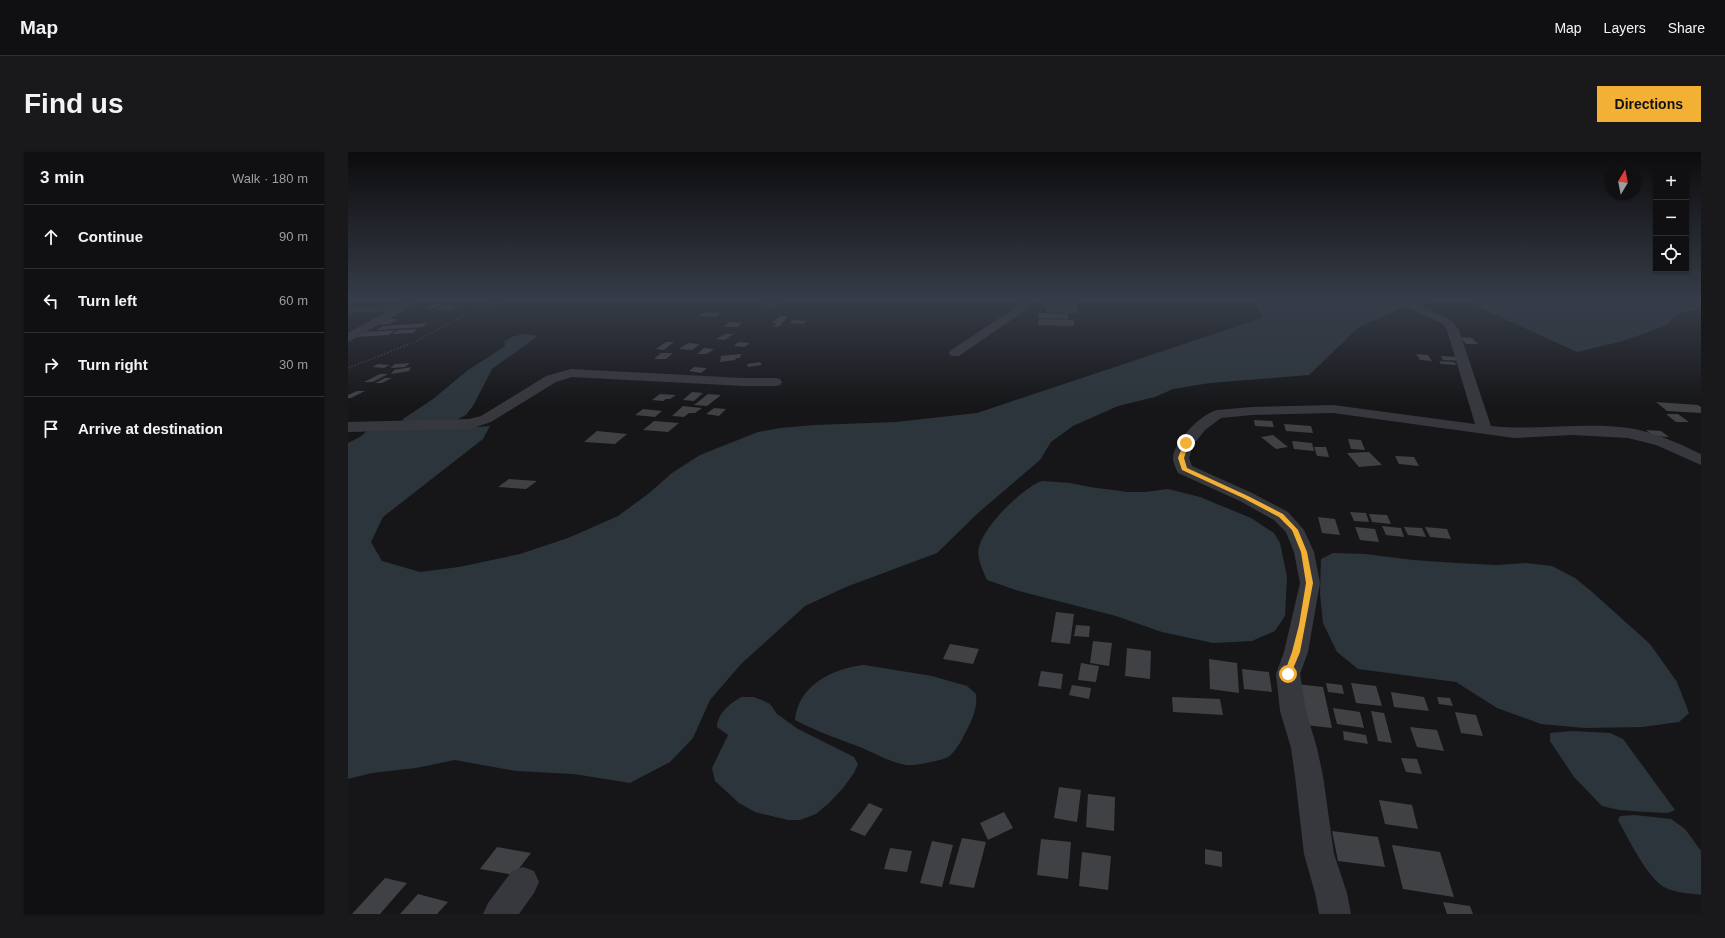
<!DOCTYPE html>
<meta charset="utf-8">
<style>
body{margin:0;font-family:Helvetica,sans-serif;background:#19191b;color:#f1f3f6}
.controls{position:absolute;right:12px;top:12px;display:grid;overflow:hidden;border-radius:0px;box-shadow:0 1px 3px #0004}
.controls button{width:36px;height:36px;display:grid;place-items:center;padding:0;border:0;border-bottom:1px solid #303032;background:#101012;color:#f1f3f6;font:20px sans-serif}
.compass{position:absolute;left:1257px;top:12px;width:36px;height:36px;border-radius:50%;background:#101012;box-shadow:0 1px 3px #0004;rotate:10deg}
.stop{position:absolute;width:12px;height:12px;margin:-9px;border:3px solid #f2b134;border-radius:50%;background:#fff}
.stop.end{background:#f2b134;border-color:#fff;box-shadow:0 1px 4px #0008}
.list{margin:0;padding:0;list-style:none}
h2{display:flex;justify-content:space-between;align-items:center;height:52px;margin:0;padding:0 16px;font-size:17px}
h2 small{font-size:13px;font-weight:400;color:#9c9d9f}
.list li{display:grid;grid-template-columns:26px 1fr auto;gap:12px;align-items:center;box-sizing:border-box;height:64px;padding:0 16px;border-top:1px solid #303032}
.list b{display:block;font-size:15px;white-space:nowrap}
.list em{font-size:13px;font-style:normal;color:#9c9d9f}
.icon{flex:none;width:22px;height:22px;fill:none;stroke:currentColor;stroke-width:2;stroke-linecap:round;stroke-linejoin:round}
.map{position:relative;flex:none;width:1353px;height:762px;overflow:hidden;border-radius:0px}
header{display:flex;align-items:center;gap:24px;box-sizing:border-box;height:56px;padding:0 20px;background:#101012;border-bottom:1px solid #303032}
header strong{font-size:19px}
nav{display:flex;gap:22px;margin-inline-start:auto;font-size:14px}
.intro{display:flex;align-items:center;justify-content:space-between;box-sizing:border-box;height:96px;padding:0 24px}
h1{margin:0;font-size:28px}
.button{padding:10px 18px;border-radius:0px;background:#f2b134;color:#111;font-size:14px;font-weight:700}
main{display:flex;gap:24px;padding:0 24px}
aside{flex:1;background:#101012;border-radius:0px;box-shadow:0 1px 3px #0004}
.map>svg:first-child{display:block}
</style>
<header>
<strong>Map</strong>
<nav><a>Map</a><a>Layers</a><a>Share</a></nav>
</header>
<div class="intro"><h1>Find us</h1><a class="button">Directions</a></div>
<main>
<aside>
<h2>3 min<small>Walk · 180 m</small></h2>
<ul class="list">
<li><svg class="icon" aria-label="ahead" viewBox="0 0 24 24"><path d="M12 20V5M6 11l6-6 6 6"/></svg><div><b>Continue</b></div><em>90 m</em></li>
<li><svg class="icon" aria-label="left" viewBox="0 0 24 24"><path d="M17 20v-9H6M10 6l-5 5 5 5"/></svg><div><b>Turn left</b></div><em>60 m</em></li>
<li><svg class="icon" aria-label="right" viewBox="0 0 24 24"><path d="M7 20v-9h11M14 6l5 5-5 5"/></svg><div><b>Turn right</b></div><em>30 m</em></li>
<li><svg class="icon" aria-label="arrive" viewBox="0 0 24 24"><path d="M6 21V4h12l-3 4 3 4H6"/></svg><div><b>Arrive at destination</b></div></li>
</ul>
</aside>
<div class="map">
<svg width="1353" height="762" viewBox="0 0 1353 762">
<rect width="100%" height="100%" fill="#161618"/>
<!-- water -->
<g fill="#2c353c">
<polygon points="906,147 1353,147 1353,157 1330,161 1317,174 1275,189 1229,200 1117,149 1072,152 1056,155 1011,175 961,223 862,231 825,237 807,245 770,254 725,274 703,290 692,308 630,361 589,401 498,435 457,454 393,512 362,548 345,586 322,610 282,631 226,622 168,619 107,608 68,616 24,621 0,627 0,291 12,285 20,278 100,277 142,274 135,287 35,365 23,390 34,409 72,420 111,415 172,402 220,386 270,364 300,342 324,321 352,303 410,280 432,276 467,273 548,270 629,261 914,166"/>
<polygon points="176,182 190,184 144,217 125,254 118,263 108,268 54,270 55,267 85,247 120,218 156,195 157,192 156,190 163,185"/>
<path d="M694 329 722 331 742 335 780 340H797L820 337 852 345 903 366 926 381 932 391 939 425 937 464 927 479 904 489 865 491 814 480 768 464 671 439 639 428C635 419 628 405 631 395 636 374 674 336 694 329Z"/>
<polygon points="985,401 1017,402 1065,408 1108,411 1149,413 1178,411 1204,414 1227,426 1243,439 1302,492 1329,530 1341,561 1331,570 1294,575 1237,576 1193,572 1149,556 1108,530 1010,517 989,500 975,471 972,442 973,407"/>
<path d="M516 513 584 524 619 534 628 542C630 556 623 571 616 583 613 590 607 600 600 605 592 609 567 614 558 613 541 610 527 601 512 595 490 587 468 579 447 568 450 533 486 516 516 513Z"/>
<path d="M394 545H406L416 549 422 552 429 562 450 577 506 605 510 612 506 621 495 636 481 651 468 662 452 668H440L407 660 391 651 367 629 364 616 380 583 369 575C369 562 383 550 394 545Z"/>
<polygon points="1224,579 1262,581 1275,587 1327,658 1320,661 1298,660 1271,658 1254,654 1226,625 1202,589 1202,581"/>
<path d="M1287 663 1323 667 1337 677 1353 699V743C1341 741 1327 741 1316 735 1299 725 1280 686 1270 668L1272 664Z"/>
</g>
<!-- building -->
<g fill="#404145">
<polygon points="416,149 432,150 427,154 411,153"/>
<polygon points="695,149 729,149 729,155 712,155 729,156 729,161 698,160 699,154 694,154"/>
<polygon points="86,152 94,152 83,157 75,157"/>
<polygon points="97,153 112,154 102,158 86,158"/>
<polygon points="357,160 373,161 368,165 351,164"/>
<polygon points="691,161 720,162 720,167 690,166"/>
<polygon points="432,164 441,164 430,175 425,174 429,171 424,171"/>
<polygon points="40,167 50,167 41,172 31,173"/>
<polygon points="691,167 726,168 726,174 690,173"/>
<polygon points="445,168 459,169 456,172 441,171"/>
<polygon points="381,170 394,171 389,175 376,175"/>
<polygon points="80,171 75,175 28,178 35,174"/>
<polygon points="70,177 65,181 44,182 49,178"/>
<polygon points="47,178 41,183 8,185 14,180"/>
<polygon points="377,182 385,182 377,188 368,187"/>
<polygon points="1112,185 1124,186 1130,192 1118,192"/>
<polygon points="318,190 326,190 316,198 308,197"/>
<polygon points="390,190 402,191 397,195 386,194"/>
<polygon points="340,191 352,192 344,198 331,197"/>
<polygon points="356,196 366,197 359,202 349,202"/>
<polygon points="313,201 325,201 318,207 306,207"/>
<polygon points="393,202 392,206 388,206 387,208 372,210 373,204"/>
<polygon points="1068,202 1080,203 1084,209 1072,208"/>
<polygon points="1093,204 1111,205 1114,209 1095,208"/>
<polygon points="1091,209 1106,210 1109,213 1093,212"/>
<polygon points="412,210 414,213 400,215 399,212"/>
<polygon points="62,211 57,215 42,216 47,212"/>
<polygon points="30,212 42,213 36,216 24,215"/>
<polygon points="63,215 61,219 43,222 46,218"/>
<polygon points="346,215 359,216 353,221 341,219"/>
<polygon points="32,222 40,222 25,230 16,230"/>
<polygon points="37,226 44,226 34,231 27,231"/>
<polygon points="9,239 17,239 3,246 0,246 0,243"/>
<polygon points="344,240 355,241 346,249 335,248"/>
<polygon points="312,242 328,243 322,247 318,247 315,249 304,248"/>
<polygon points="360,242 373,243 359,254 346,253"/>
<polygon points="1308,250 1350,253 1353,255 1353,261 1319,259"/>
<polygon points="335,254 354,256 347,261 341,261 336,265 324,264"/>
<polygon points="366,256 378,257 371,264 358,262"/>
<polygon points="295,257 314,259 307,265 287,263"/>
<polygon points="1318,262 1330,262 1341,270 1328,270"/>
<polygon points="906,268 924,269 926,275 907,274"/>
<polygon points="306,269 331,271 320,280 295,278"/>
<polygon points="936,272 963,274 965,281 938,279"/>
<polygon points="1298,278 1313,279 1321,285 1305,284"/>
<polygon points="249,279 279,282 267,292 236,290"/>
<polygon points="925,283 940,295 928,297 913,285"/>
<polygon points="1000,287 1013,288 1017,298 1003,297"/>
<polygon points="944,289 964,291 966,299 946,297"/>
<polygon points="966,295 978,295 981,305 969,304"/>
<polygon points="1021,300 1034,313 1011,315 999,301"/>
<polygon points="1047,304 1066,305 1071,314 1051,312"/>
<polygon points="161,327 189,329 178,337 150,335"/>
<polygon points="1002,360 1018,361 1021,370 1006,369"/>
<polygon points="1021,362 1039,363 1043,372 1024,370"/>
<polygon points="970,365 987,367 992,383 974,381"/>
<polygon points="1034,374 1053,376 1056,385 1038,383"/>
<polygon points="1007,375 1027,377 1031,390 1012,388"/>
<polygon points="1056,375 1074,376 1078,385 1060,383"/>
<polygon points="1077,375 1099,377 1103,387 1082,385"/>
<polygon points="708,460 726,462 722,492 703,490"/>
<polygon points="728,473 742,474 741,485 726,484"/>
<polygon points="745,489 764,491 761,514 742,511"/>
<polygon points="602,492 631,497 625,512 595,507"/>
<polygon points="779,496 803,499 802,527 777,524"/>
<polygon points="861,507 889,511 891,541 862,537"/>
<polygon points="733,511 751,514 748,530 730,528"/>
<polygon points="894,517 921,520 924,540 896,537"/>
<polygon points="693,519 715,522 713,537 690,534"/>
<polygon points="978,531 994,533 996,542 980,540"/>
<polygon points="1003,531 1028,534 1034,554 1008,551"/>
<polygon points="949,532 975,535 984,576 957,573"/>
<polygon points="724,533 743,536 741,547 721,543"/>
<polygon points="1043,540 1076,545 1081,559 1046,555"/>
<polygon points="824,545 872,547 875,563 825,560"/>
<polygon points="1089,545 1102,546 1105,554 1091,552"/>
<polygon points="985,556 1012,560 1016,576 989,572"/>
<polygon points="1023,559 1036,561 1044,591 1030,589"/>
<polygon points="1107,560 1128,563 1135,584 1113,581"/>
<polygon points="1062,575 1089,578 1096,599 1069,595"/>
<polygon points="995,579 1018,583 1020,592 996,588"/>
<polygon points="1053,606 1069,607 1074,622 1058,620"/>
<polygon points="711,635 733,638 729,670 706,666"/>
<polygon points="740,642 767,645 766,679 738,675"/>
<polygon points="1031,648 1064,653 1070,677 1037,672"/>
<polygon points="521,651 535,657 517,684 502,678"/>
<polygon points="656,660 665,676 640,688 632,671"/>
<polygon points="984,679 1030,685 1037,715 990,709"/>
<polygon points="614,686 638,690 626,736 601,732"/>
<polygon points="693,687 723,690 720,727 689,723"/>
<polygon points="584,689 605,693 594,735 572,731"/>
<polygon points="1044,693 1092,700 1106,745 1055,737"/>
<polygon points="149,695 183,701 166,723 132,717"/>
<polygon points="542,696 564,699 559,720 536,717"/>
<polygon points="857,697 874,700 874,715 857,712"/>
<polygon points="734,700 763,704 760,738 731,734"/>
<polygon points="37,726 59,731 32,762 4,762"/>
<polygon points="70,742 100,750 89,762 52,762"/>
<polygon points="1095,750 1122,754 1125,762 1099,762"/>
</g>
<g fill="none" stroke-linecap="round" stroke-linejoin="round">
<!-- path -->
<polyline stroke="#3d3f44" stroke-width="1.5" stroke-dasharray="1.5 2" stroke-linecap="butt" points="0,216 67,190 125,158 154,150 180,147"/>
<!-- minor -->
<g fill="#37383d" fill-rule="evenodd">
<polygon points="62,147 76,147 0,190 0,181 38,160 7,160 0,163 0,155 50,153"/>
<polygon points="674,147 684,147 682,155 611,204 603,204 601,201 603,198 673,152"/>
<path d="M1045 147H1059L1103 168 1111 178 1143 274C1189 279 1235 270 1281 276 1306 280 1330 291 1353 302V313L1308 293 1280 286 1224 283 1166 286 985 261 904 263 873 266 857 278 846 292 841 306 844 314 904 341 940 360 956 378 966 400 972 431 960 500 952 522 958 559 969 596 975 624 986 702 999 741 1003 762H971L967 741 956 702 947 624 943 596 932 559 928 522 936 500 952 431 946 400 938 380 926 368 892 349 830 321C828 317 825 310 825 306 826 289 853 262 869 258L904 255 985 253 1127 272 1099 178 1095 172 1046 149Z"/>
<polygon points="223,217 396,226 427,226 432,227 434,230 432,233 427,234 396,234 224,225 208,230 143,270 122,277 0,280 0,270 121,267 133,264 198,224"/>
<polygon points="175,715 186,719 191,730 186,741 171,762 135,762 140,751 164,719"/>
</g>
</g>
<!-- sky -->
<linearGradient id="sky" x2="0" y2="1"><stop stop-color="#0c0c0d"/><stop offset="0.58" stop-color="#363c48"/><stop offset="1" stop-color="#363c48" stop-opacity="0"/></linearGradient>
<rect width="1353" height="254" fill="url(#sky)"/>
<!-- route -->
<polygon fill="#f2b134" points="836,290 841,291 836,306 839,316 900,344 935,362 950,378 959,400 965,431 952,500 942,524 937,524 936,522 944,500 951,473 958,431 953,400 944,378 931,365 895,346 834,318 830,306"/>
</svg>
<div class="controls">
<button>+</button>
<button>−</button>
<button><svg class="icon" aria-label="locate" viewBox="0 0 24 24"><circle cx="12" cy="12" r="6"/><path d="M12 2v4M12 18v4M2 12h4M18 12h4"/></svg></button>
</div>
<svg class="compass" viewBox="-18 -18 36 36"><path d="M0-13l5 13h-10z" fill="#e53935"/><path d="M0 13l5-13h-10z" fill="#9c9d9f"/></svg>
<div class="stop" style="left:940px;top:522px"></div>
<div class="stop end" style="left:838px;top:291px"></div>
</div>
</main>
